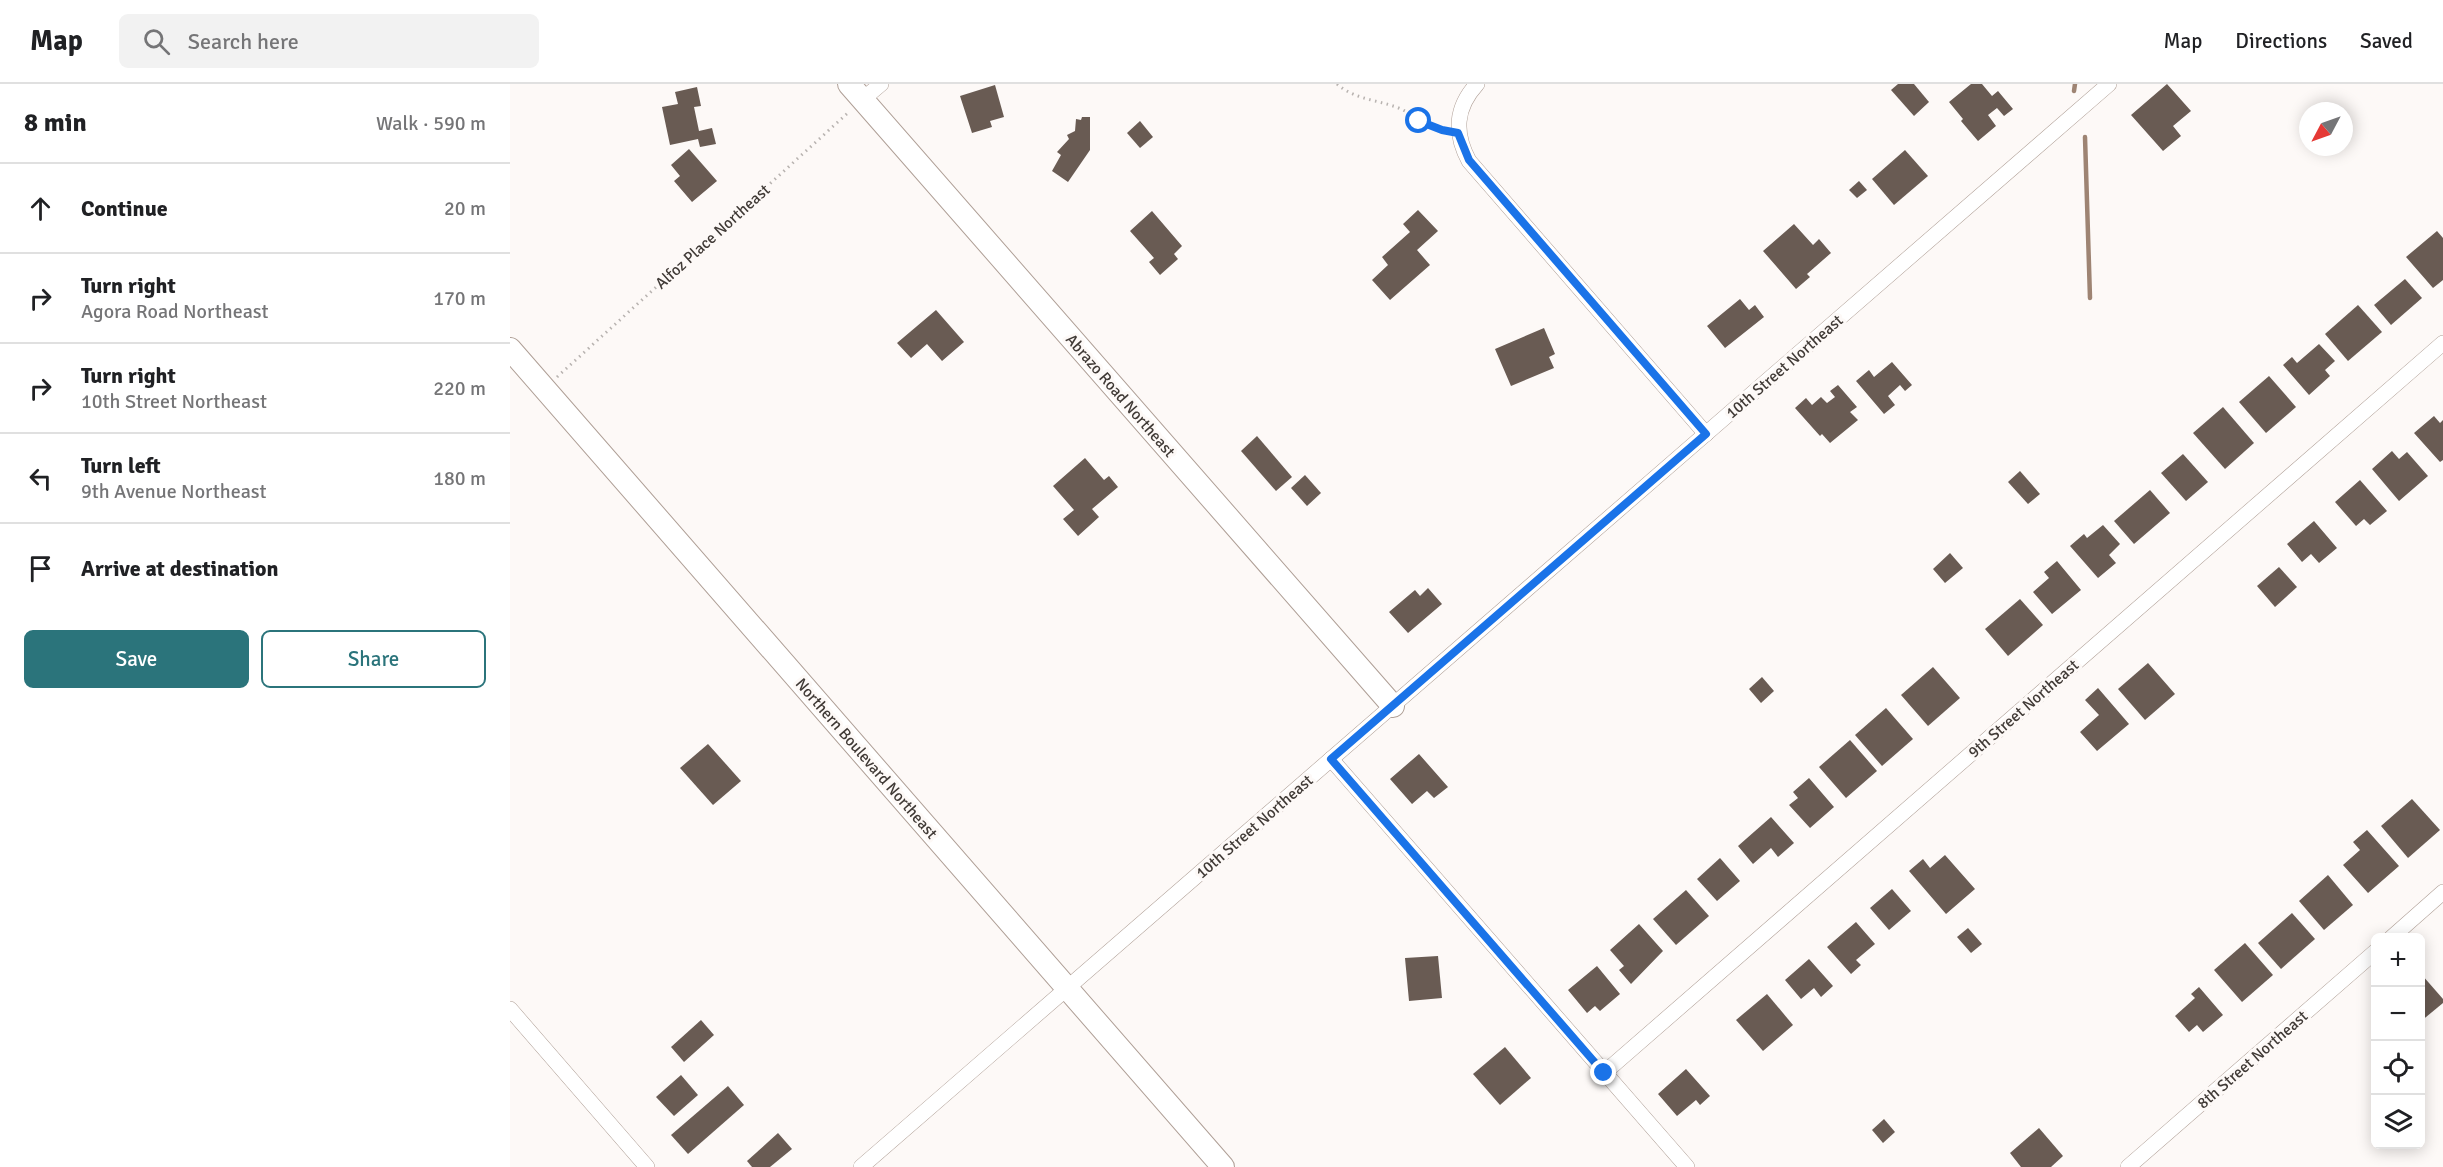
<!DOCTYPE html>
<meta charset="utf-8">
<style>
body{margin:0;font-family:Signika,sans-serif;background:#f2f2f2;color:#202124}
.controls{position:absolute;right:18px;bottom:18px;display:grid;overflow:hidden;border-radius:9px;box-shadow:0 3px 15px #0003}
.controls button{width:54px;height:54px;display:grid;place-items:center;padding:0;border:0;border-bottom:2px solid #e0e0e0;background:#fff;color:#202124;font:30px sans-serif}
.compass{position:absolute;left:1789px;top:18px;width:54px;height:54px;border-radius:50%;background:#fff;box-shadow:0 3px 15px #0003;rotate:229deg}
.stop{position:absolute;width:18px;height:18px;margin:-14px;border:4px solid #1a73e8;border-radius:50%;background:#fff}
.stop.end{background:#1a73e8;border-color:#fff;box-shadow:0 2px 6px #0008}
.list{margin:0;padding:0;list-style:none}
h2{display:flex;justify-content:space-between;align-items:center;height:78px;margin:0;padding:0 24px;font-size:26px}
h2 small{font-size:20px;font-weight:400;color:#757577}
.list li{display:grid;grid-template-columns:39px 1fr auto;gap:18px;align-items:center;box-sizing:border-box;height:90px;padding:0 24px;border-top:2px solid #e0e0e0}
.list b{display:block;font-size:22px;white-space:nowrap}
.list p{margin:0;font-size:20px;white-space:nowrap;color:#757577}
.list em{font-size:20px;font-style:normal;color:#757577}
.actions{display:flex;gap:12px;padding:18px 24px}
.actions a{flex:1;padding:14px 0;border:2px solid #2b747b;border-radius:9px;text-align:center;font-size:21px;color:#2b747b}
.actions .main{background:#2b747b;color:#fff}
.icon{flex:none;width:33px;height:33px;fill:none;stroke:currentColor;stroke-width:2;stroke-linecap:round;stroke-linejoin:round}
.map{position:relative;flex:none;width:1933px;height:1083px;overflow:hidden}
header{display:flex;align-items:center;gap:36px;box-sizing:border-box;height:84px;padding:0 30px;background:#fff;border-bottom:2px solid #e0e0e0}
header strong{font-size:28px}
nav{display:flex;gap:33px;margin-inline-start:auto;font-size:21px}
.search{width:420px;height:54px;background:#f2f2f2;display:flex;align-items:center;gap:15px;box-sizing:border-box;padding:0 21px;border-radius:9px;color:#757577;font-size:22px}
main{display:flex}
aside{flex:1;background:#fff}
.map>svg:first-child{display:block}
</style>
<header>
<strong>Map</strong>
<div class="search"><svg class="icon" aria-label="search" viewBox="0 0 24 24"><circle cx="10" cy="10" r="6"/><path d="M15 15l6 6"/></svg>Search here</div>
<nav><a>Map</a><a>Directions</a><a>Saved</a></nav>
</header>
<main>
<aside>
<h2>8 min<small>Walk · 590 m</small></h2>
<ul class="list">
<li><svg class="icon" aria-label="ahead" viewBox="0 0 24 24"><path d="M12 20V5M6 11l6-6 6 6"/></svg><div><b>Continue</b></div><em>20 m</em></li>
<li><svg class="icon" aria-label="right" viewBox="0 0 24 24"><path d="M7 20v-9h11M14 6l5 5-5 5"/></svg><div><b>Turn right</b><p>Agora Road Northeast</p></div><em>170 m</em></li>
<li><svg class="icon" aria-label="right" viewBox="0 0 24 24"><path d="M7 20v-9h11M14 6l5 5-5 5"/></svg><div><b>Turn right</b><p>10th Street Northeast</p></div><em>220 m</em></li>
<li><svg class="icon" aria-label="left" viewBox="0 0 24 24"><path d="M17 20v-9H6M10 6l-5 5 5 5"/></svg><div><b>Turn left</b><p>9th Avenue Northeast</p></div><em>180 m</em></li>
<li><svg class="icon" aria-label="arrive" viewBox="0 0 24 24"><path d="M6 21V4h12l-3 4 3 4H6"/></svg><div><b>Arrive at destination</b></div></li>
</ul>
<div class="actions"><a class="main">Save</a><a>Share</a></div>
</aside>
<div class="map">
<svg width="1933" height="1083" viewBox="0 0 1933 1083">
<rect width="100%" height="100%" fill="#fdf9f7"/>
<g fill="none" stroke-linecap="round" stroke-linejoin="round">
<!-- stream -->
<g stroke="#9e8473" stroke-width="4.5">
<polyline points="1564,7 1565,0"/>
<polyline points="1575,53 1580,214"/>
</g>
</g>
<!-- building -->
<g fill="#695b53">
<polygon points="1388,0 1404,0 1419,18 1404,32 1381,6"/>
<polygon points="1461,0 1472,0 1482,12 1488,7 1503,25 1494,32 1487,24 1478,31 1486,42 1468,57 1451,37 1453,35 1439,18"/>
<polygon points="1657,0 1681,27 1663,42 1671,52 1653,67 1621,31"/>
<polygon points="485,1 494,33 480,37 482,43 462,49 450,12"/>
<polygon points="187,3 191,22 184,23 189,47 202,44 206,60 190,63 188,55 160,61 152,23 168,20 165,8"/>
<polygon points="572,33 580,33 580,66 558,98 542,87 551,71 547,68 559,55 557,51 565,47 566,35 571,36"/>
<polygon points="630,37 643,53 630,64 617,49"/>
<polygon points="179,65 207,97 182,118 164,97 170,92 161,81"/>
<polygon points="1395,66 1418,92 1384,121 1362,95"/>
<polygon points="1349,97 1357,106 1347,114 1339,106"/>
<polygon points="908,126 928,147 907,166 920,181 880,216 862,196 878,181 872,173 900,148 893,140"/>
<polygon points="642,127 672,162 664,170 668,175 650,191 639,178 644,174 620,147"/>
<polygon points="1284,140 1303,161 1309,155 1321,169 1297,190 1300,193 1286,205 1253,167"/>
<polygon points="1927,147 1933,154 1933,196 1923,204 1896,173"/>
<polygon points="1895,195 1912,214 1881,241 1864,221"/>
<polygon points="1230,215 1239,226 1245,221 1254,233 1215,264 1197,242"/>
<polygon points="1848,221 1872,248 1838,277 1815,250"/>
<polygon points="426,226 454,258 432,277 417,260 401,274 387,259"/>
<polygon points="1034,244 1045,270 1039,273 1044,284 1001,302 985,265"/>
<polygon points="1809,260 1825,277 1815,286 1820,292 1799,311 1773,281 1782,273 1787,279"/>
<polygon points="1382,278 1402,301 1395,307 1390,301 1378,312 1385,321 1374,330 1346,297 1359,286 1364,293"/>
<polygon points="1759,292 1786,323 1756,349 1729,318"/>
<polygon points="1328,301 1347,323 1340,328 1348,336 1320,359 1312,350 1310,352 1285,324 1296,314 1302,321 1311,313 1317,319 1325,313 1320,307"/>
<polygon points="1713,323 1744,359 1715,385 1683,349"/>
<polygon points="1924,332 1930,339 1933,336 1933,376 1930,378 1904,349"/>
<polygon points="747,352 782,393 766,407 731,367"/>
<polygon points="1882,367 1889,375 1897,368 1918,392 1889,417 1862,385"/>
<polygon points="1673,370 1698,398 1676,417 1651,389"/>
<polygon points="575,374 594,396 599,392 608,403 582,425 589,433 568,452 553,435 564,426 543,402"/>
<polygon points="1510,387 1530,410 1518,420 1498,398"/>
<polygon points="795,391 811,409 797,422 781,404"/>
<polygon points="1850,396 1877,427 1860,441 1854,435 1846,442 1825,418"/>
<polygon points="1640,406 1660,429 1624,460 1604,437"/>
<polygon points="1804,437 1827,464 1809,479 1801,470 1792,478 1777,460"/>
<polygon points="1593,441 1610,460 1599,471 1606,479 1588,494 1560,462 1574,450 1577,454"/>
<polygon points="1440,469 1453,484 1435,499 1423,485"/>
<polygon points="1547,477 1571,506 1542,530 1523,508 1539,494 1534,488"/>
<polygon points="1769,483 1787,503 1765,523 1747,502"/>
<polygon points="918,504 932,520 898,549 879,528 905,506 910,512"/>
<polygon points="1510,515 1533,541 1498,572 1475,545"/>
<polygon points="1638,579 1665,610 1635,636 1608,605"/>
<polygon points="1423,583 1450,614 1418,642 1391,611"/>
<polygon points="1252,593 1264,607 1251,619 1239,605"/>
<polygon points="1588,604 1619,640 1587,667 1570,648 1589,631 1575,616"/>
<polygon points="1376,624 1403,655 1372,682 1345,651"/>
<polygon points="1340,656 1367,687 1336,714 1309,683"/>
<polygon points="198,660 231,697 203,721 170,684"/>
<polygon points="909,670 938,703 924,714 917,707 902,720 880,695"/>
<polygon points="1299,694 1324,723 1300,744 1279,721 1288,714 1283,708"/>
<polygon points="1902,715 1930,746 1898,774 1871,742"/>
<polygon points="1261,733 1284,759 1268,773 1261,764 1243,780 1228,762"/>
<polygon points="1857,746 1889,782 1858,809 1833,781 1850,766 1843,758"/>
<polygon points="1435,771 1465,805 1436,830 1399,787 1413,775 1420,784"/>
<polygon points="1210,774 1230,797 1207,817 1187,795"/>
<polygon points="1818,791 1843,821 1814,846 1789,817"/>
<polygon points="1382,805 1401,827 1379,846 1360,824"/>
<polygon points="1176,806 1199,832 1166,861 1143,835"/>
<polygon points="1782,829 1805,855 1771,885 1748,859"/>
<polygon points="1346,838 1365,860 1346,876 1351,881 1341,890 1317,863"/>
<polygon points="1129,840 1153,867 1121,900 1109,886 1114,882 1100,866"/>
<polygon points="1458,844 1472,860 1461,869 1447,853"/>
<polygon points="1735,859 1763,891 1732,918 1704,886"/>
<polygon points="928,872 932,914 899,917 895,874"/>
<polygon points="1299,875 1323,902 1311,913 1304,904 1291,915 1275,896"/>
<polygon points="1087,882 1110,910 1090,927 1085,922 1077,929 1058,906"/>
<polygon points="1912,891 1933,915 1933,919 1910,938"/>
<polygon points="1689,903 1713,931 1693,948 1687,941 1679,948 1665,932 1685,914 1681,910"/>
<polygon points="1257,910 1283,941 1253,967 1226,936"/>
<polygon points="191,936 204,951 174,978 161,963"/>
<polygon points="995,963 1021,994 990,1021 963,990"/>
<polygon points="1176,985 1200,1012 1190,1021 1186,1016 1167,1032 1148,1010"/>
<polygon points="171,991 188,1011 164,1032 146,1013"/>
<polygon points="218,1002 234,1021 178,1070 161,1051"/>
<polygon points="1374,1035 1385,1048 1373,1059 1362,1046"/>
<polygon points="1529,1044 1553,1072 1541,1083 1511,1083 1500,1069"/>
<polygon points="268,1049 282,1065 260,1083 242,1083 237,1077"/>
</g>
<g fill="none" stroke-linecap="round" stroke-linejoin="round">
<defs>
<g id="street">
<path d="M967 0C945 24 944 49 959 77L1196 350"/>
<polyline points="352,16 371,0"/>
<polyline points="821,675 1177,1083"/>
<polyline points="1881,854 1933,808"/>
<polyline points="0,925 137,1083"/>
<polyline points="1094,989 1933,259"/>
<polyline points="351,1083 1599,0"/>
<polyline points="1618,1083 1866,867"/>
</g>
<g id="secondary">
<polyline points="339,0 883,622"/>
<polyline points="0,265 713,1083"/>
</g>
</defs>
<!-- street casing -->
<use href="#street" stroke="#af9f96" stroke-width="16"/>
<!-- secondary casing -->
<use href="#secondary" stroke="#af9f96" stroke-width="24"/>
<!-- path -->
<g stroke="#b8b3b0" stroke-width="3" stroke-dasharray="1.5 4.5" stroke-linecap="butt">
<path d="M827 0C846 17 873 16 893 26 907 33 918 42 935 47"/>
<polyline points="47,293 340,27"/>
</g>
<!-- street -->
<use href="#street" stroke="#fff" stroke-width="15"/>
<!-- secondary -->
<use href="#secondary" stroke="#fff" stroke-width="22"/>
</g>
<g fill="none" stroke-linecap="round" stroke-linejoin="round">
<!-- route -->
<polyline stroke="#1a73e8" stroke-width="8" points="909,37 932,46 948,49 959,76 1196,350 821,675 1094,989"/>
</g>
<g text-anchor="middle" stroke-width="6" stroke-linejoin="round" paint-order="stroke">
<!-- street labels -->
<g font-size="16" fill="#403a36" stroke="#fdf9f7">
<text transform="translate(202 152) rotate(-42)" y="6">Alfoz Place Northeast</text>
<text transform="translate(1274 282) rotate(-41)" y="6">10th Street Northeast</text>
<text transform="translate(611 311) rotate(49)" y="6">Abrazo Road Northeast</text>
<text transform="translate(1513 624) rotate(-41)" y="6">9th Street Northeast</text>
<text transform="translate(357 674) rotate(49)" y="6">Northern Boulevard Northeast</text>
<text transform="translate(744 742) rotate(-41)" y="6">10th Street Northeast</text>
<text transform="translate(1742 975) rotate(-41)" y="6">8th Street Northeast</text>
</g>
</g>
</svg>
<div class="controls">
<button>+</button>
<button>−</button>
<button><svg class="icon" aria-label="locate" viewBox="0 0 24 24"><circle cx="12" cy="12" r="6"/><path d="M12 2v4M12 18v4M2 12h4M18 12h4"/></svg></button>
<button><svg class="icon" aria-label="layers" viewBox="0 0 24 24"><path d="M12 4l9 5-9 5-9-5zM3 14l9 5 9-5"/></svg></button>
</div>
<svg class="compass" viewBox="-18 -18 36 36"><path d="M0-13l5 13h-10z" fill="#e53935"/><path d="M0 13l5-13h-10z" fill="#757577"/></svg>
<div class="stop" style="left:909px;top:37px"></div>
<div class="stop end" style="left:1094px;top:989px"></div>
</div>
</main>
